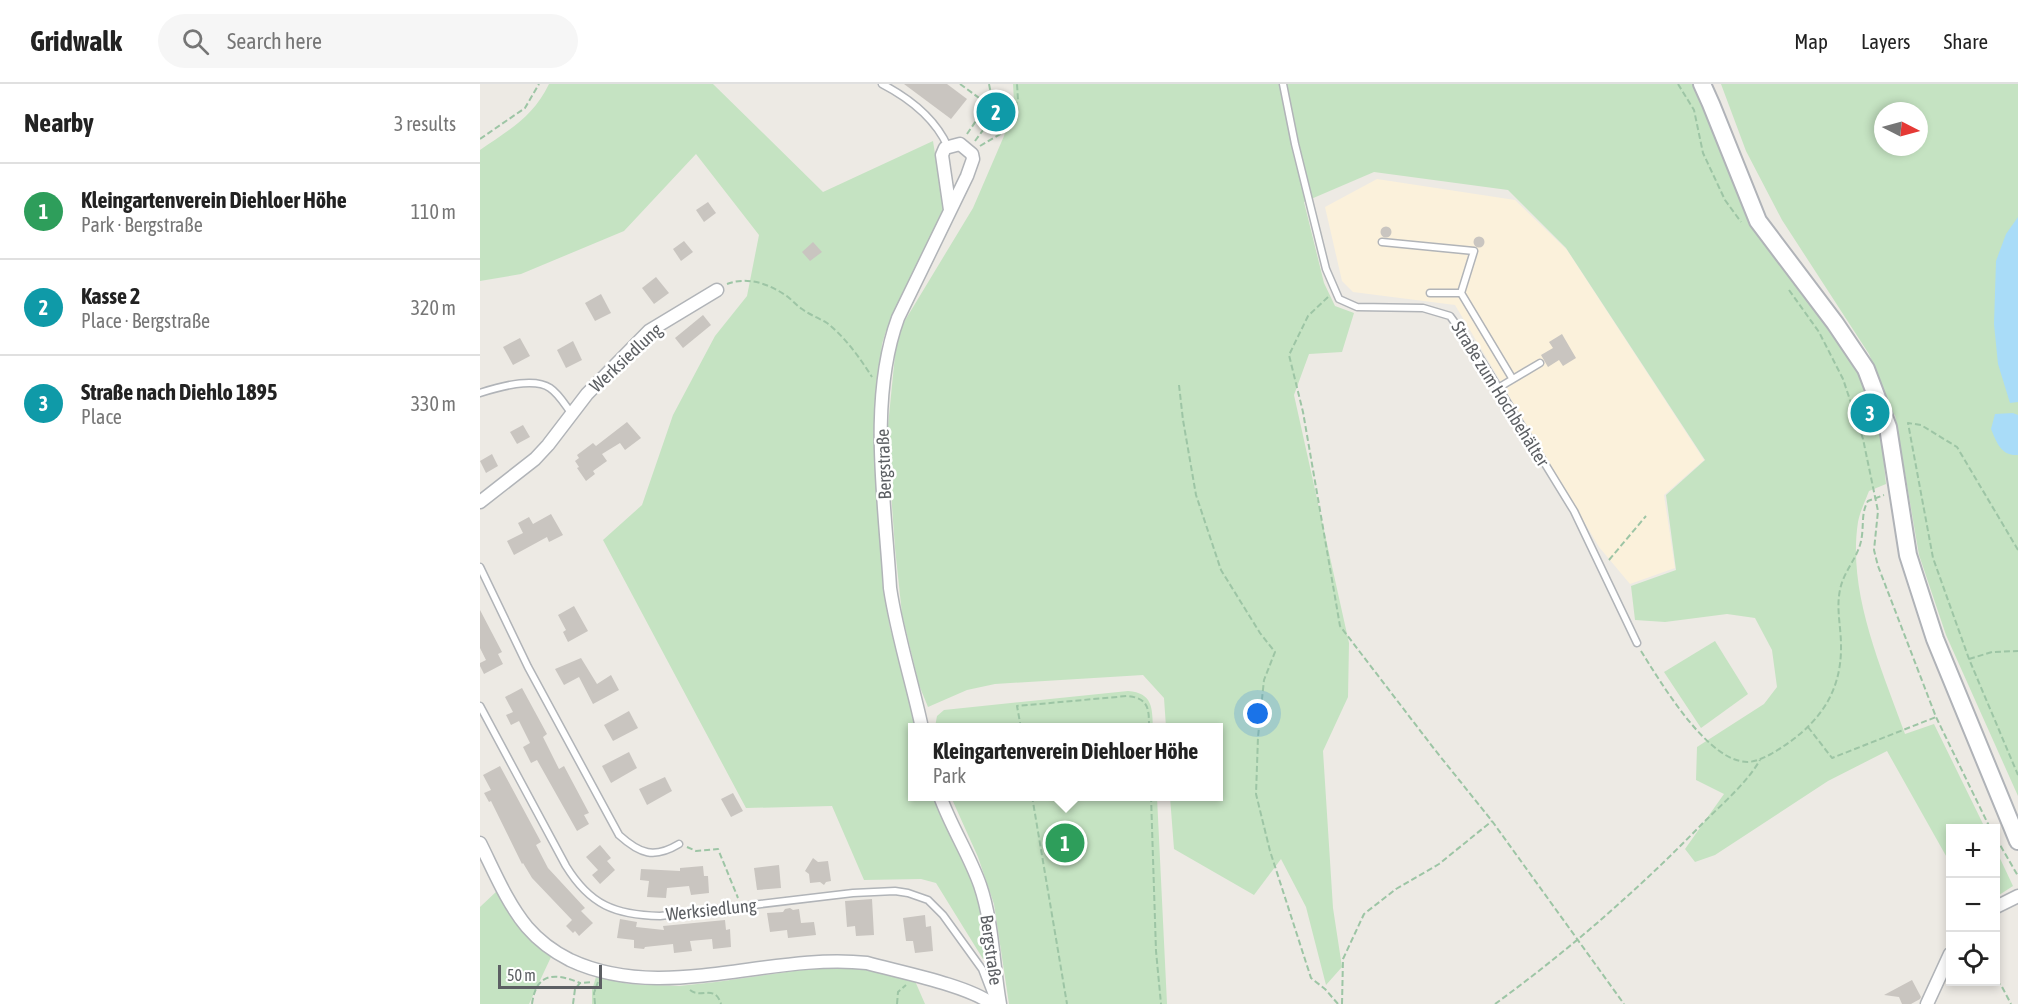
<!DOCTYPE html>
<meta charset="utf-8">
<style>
body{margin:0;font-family:"Asap Condensed",sans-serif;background:#f6f6f6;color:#222}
.controls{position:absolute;right:18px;bottom:18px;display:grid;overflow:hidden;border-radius:0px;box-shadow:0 3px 9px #0003}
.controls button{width:54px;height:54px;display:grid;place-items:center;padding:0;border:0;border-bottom:2px solid #e0e0e0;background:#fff;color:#222;font:30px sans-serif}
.compass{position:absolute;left:1394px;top:18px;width:54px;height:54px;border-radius:50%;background:#fff;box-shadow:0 3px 9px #0003;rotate:96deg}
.scale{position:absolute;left:18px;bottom:15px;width:104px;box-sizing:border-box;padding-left:6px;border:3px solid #5c5f63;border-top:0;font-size:16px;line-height:21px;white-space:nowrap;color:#5c5f63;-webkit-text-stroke:4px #fff;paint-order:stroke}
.you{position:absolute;left:778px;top:630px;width:21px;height:21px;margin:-15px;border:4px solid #fff;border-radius:50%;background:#1a73e8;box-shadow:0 0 0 9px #1a73e833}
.badge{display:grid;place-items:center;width:39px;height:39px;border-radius:50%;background:#da3c3d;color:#fff;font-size:20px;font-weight:700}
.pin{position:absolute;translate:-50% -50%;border:3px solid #fff;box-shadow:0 2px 6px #0006}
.popup{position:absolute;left:428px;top:639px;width:315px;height:78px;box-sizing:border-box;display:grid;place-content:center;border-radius:0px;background:#fff;filter:drop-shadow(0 2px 4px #0005);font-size:20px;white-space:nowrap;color:#767676}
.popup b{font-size:22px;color:#222}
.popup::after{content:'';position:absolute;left:50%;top:100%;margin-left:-12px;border:12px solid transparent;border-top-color:#fff}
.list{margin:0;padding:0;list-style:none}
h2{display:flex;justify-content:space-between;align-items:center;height:78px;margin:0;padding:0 24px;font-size:26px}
h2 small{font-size:20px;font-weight:400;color:#767676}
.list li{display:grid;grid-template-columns:39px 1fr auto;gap:18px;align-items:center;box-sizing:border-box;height:96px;padding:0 24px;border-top:2px solid #e0e0e0}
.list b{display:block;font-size:22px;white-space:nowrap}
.list p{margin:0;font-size:20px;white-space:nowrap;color:#767676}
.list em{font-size:20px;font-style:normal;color:#767676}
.icon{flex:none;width:33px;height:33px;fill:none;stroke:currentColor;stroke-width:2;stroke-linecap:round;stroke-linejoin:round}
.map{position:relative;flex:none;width:1538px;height:920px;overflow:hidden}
header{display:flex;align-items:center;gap:36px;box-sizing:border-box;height:84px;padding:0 30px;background:#fff;border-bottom:2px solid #e0e0e0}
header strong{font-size:28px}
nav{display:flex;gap:33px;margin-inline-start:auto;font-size:21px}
.search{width:420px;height:54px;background:#f6f6f6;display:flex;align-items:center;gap:15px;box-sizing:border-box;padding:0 21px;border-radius:33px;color:#767676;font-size:22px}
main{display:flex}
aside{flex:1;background:#fff}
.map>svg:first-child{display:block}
</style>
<header>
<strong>Gridwalk</strong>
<div class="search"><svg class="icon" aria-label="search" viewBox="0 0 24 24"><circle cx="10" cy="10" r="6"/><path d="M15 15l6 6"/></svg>Search here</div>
<nav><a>Map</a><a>Layers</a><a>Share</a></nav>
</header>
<main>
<aside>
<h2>Nearby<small>3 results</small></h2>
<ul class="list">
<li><span class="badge" style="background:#2e9e5b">1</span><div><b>Kleingartenverein Diehloer Höhe</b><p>Park · Bergstraße</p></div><em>110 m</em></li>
<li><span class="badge" style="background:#0f9aa8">2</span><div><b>Kasse 2</b><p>Place · Bergstraße</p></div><em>320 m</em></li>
<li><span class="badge" style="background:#0f9aa8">3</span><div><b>Straße nach Diehlo 1895</b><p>Place</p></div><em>330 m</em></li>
</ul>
</aside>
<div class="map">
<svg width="1538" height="920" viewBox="0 0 1538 920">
<rect width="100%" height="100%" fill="#edeae4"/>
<!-- commercial -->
<polygon fill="#fbf1db" points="897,95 1035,116 1087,166 1224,376 1184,411 1195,484 1150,500 1119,463 975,221 873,208 862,197 845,123"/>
<!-- green -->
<g fill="#c5e3c2" fill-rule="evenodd">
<path d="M69 0H233L343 108 453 57 464 127 408 244 418 248 493 124 524 52 534 18 533 0H1220L1287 143 1381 286 1400 340 1406 400 1389 407C1385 417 1380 428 1378 438 1367 509 1402 585 1425 650L1454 640 1505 744H1470V779L1407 667 1348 697 1235 771 1215 778 1205 765 1244 710 1216 696 1217 663 1284 620 1297 603 1292 566 1275 534 1247 530 1185 538 1155 536 1151 502 1196 486 1186 411 1225 376 1086 164 1028 106 894 88 824 118 844 199 855 222 874 229 862 268 829 270 814 311 869 559 868 613 843 667 853 824 862 883 846 901 826 823 801 775 774 811 694 765 690 713 738 712V644L686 643 684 614 663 591 515 600 487 606 448 623 439 601 422 530 415 464 407 352 417 251 406 247 402 260 395 346 403 503 410 544 427 602 436 643 432 644V712L454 713C466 744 485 774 495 806 502 828 505 851 508 874L503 875 456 799 441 795 384 796 352 722 266 724 123 456 162 421 193 331 235 252 267 212 279 151 216 70 144 147 41 190 0 197V66C29 46 53 33 69 0Z"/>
<path d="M1241 0H1538V712L1466 551 1439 471 1415 331 1413 330 1389 270 1302 136 1266 67ZM1403 27H1439V63H1403Z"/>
<polygon points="1235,557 1268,610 1221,644 1184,588"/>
<path d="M648 607C673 609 672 624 673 643H455L457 632 464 626Z"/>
<polygon points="471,713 677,713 687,920 529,920 514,820 498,773"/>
<polygon points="1516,766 1533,802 1516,813"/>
<path d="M18 806C35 836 45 851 71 873L49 920H0V823Z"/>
<polygon points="349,882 387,885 435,897 445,920 112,920 112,906 116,893 149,900 199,902 236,898"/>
</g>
<!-- water -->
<g fill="#a9dcf8">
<polygon points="1538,133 1538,318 1530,319 1518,280 1514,240 1516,177 1526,150"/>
<path d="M1533 329 1538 331V371C1521 372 1517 359 1511 345L1515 330Z"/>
</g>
<!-- building -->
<g fill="#c9c5c0">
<polygon points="424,0 467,0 487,15 471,35"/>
<polygon points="228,118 236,129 224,138 216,126"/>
<circle cx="906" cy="148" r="5.5"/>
<circle cx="999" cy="158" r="5.5"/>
<polygon points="204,157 213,168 201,177 193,165"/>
<polygon points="333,158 342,168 330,177 322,168"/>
<polygon points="176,193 189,209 174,220 162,204"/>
<polygon points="121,210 131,229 115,237 105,219"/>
<polygon points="223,231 231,241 203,264 195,254"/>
<polygon points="1082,250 1096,274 1083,282 1079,276 1068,283 1061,271 1073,264 1069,258"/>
<polygon points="40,254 50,272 33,281 23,263"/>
<polygon points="93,257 102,276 86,284 77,266"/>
<polygon points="147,338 161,354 145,366 140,359 122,370 127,377 113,387 115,390 106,397 97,384 99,383 95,377 99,374 97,371 113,359 116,362"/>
<polygon points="43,341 50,353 37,360 30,348"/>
<polygon points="12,370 18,382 6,389 0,377"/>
<polygon points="71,430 83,451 69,458 67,453 34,471 27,457 43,449 38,439 49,433 53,440"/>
<polygon points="94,522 108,547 88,558 83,548 86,546 78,531"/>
<polygon points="0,526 22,568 18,570 23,580 4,590 0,582 0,579 6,576 0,564"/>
<polygon points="101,574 117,600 131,591 139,606 113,620 99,593 84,601 75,585"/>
<polygon points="42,604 67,650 63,653 79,685 84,682 109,729 104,731 109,740 97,747 57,676 51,679 43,663 50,659 39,637 31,641 26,631 33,628 25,613"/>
<polygon points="149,627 158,644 133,657 124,641"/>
<polygon points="149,668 157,684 131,699 122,682"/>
<polygon points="20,682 61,758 56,761 68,784 105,824 101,827 113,839 99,852 95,847 93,849 86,842 92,836 52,794 43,779 42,780 11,717 9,718 4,709 11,706 3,691"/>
<polygon points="185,693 192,707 167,721 159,705"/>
<polygon points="253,709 263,727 251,733 241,715"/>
<polygon points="120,761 131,774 127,777 135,786 120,800 112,791 118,786 106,773"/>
<polygon points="333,774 338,778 348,777 351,797 346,798 344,801 340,798 330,799 329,790 325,787"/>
<polygon points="299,781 301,804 277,806 274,784"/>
<polygon points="223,782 224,792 228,792 229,809 211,811 209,802 187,804 186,814 167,813 169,797 160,796 161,785 200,787 200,784"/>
<polygon points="392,815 394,851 376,852 375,842 367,843 365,817"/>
<polygon points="310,824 313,826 319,825 321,839 334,838 336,851 308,854 307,846 290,848 287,829 303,828 305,825"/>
<polygon points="445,831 446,843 451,842 453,867 435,869 433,857 426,857 423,834"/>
<polygon points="140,835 157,838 156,843 184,846 183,842 245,836 246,846 250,845 251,863 233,865 232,855 210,857 212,867 194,869 193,860 165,863 164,865 154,864 154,856 137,854"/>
<polygon points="1432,896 1441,913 1440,915 1431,920 1422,920 1419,913 1404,911"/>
</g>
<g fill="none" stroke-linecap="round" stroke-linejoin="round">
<defs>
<g id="lane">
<path d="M402 0C429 14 455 34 468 63"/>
<polyline points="803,0 815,60 846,185 859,215 877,223 943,224 970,232 997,269 1094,427 1157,559"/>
<polyline points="902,158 994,167 981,209 1032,294"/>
<polyline points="950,209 981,209"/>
<polyline points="1018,304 1060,279"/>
<path d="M0 309C18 303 54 293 70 304 79 310 85 321 92 330"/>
<path d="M0 483 48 583 139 751C160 770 174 775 199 760"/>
<path d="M0 622 86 782C110 821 135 831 180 832L373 809 415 807 428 809 448 816 463 831 502 885 515 919"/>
</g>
<g id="street">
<polyline points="0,418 55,375 68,361 107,310 169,247 237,206"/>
<path d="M442 644C432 597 417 551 410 504 405 418 388 316 418 234L487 92 493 75 492 70 480 60 465 64 462 71 470 126"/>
<path d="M460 712C471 743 489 770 500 801 513 839 513 881 520 920"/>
<path d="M0 759C14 787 27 819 47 843 59 857 74 868 90 876 184 920 289 868 387 879 419 888 487 901 512 920"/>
<polyline points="1516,823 1538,812"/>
<polyline points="1447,920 1470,870"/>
</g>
<polyline id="secondary" points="1222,0 1231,20 1278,137 1355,239 1386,285 1408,343 1428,471 1455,555 1538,757"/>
</defs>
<!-- lane casing -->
<use href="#lane" stroke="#b1b4b8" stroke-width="9"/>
<!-- street casing -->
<use href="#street" stroke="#b1b4b8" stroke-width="15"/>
<!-- secondary casing -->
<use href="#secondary" stroke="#b0b3b8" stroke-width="20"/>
<!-- path -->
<g stroke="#9dc5a5" stroke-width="2" stroke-dasharray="6 3" stroke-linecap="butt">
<polyline points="480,0 506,19 504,23"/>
<polyline points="509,0 511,10 523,19 517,27"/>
<polyline points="1198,0 1214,26 1223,69 1245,116 1261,138"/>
<polyline points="487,50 502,28"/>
<polyline points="0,55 45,24 59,0"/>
<polyline points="495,57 515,30"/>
<polyline points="500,62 522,49 538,16 537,0"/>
<path d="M247 200C268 192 290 200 308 213 313 217 317 222 322 225 330 231 339 234 347 239 365 253 380 274 392 293"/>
<polyline points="1309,206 1339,248 1363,295 1383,355 1398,427 1394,466 1398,482 1456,633 1510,744"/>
<polyline points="848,213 828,232 809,271 823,328 860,542 955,666 1012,737 1144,920"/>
<polyline points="699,301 703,336 716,411 741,486 780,549 795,568 784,596 778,653 776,710 790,767 831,894 845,905 858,920"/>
<polyline points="1538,466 1477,363 1441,341 1428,339 1453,474 1489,575 1538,691"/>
<polyline points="1129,476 1166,432"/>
<path d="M1161 567C1181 599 1223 669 1260 677 1272 680 1281 675 1291 670 1334 645 1362 613 1361 561 1361 543 1356 524 1360 506 1363 489 1375 477 1380 461 1385 445 1380 430 1388 417L1404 411"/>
<polyline points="1489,575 1512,568 1538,567"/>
<polyline points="1328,643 1352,674 1456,633"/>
<path d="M541 644 537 622 647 612C669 614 669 625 669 644"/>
<polyline points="552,712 587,920"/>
<polyline points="671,712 676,867 681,920"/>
<polyline points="1516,754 1538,792"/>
<polyline points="207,763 216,767 238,765 258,814"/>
<polyline points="1515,898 1521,901 1531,920"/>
<path d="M210 906C221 915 235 900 241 920"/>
<path d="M52 920C56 889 74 888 100 899"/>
<polyline points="93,920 95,905 100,899 113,898"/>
<polyline points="115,920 114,909 118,898"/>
<polyline points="417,920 418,908 426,901"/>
<polyline points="862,920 863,875 884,830 916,805 959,780 1012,737"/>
<path d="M1015 920C1089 866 1158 806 1222 740 1242 720 1266 700 1280 676"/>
</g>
<!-- lane -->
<use href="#lane" stroke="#fff" stroke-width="6"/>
<!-- street -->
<use href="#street" stroke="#fff" stroke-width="12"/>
<!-- secondary -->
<use href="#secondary" stroke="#fff" stroke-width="16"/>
</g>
<g text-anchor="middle" stroke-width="5" stroke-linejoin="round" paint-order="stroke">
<!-- street labels -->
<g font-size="18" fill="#5c5f63" stroke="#fff">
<text transform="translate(146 274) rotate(-43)" y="6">Werksiedlung</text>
<text transform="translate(1020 310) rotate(58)" y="6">Straße zum Hochbehälter</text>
<text transform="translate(404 380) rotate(-92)" y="6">Bergstraße</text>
<text transform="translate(231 826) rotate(-6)" y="6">Werksiedlung</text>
<text transform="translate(511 866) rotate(82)" y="6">Bergstraße</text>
</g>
</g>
</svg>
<div class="controls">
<button>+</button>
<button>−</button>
<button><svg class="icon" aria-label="locate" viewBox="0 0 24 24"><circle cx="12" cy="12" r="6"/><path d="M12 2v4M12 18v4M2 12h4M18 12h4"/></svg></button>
</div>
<svg class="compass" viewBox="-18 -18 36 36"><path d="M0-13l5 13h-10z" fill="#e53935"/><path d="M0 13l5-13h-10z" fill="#767676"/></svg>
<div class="scale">50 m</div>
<div class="you"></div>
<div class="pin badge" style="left:585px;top:759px;background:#2e9e5b">1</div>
<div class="popup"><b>Kleingartenverein Diehloer Höhe</b>Park</div>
<div class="pin badge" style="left:516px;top:28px;background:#0f9aa8">2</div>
<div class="pin badge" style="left:1390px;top:329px;background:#0f9aa8">3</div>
</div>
</main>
